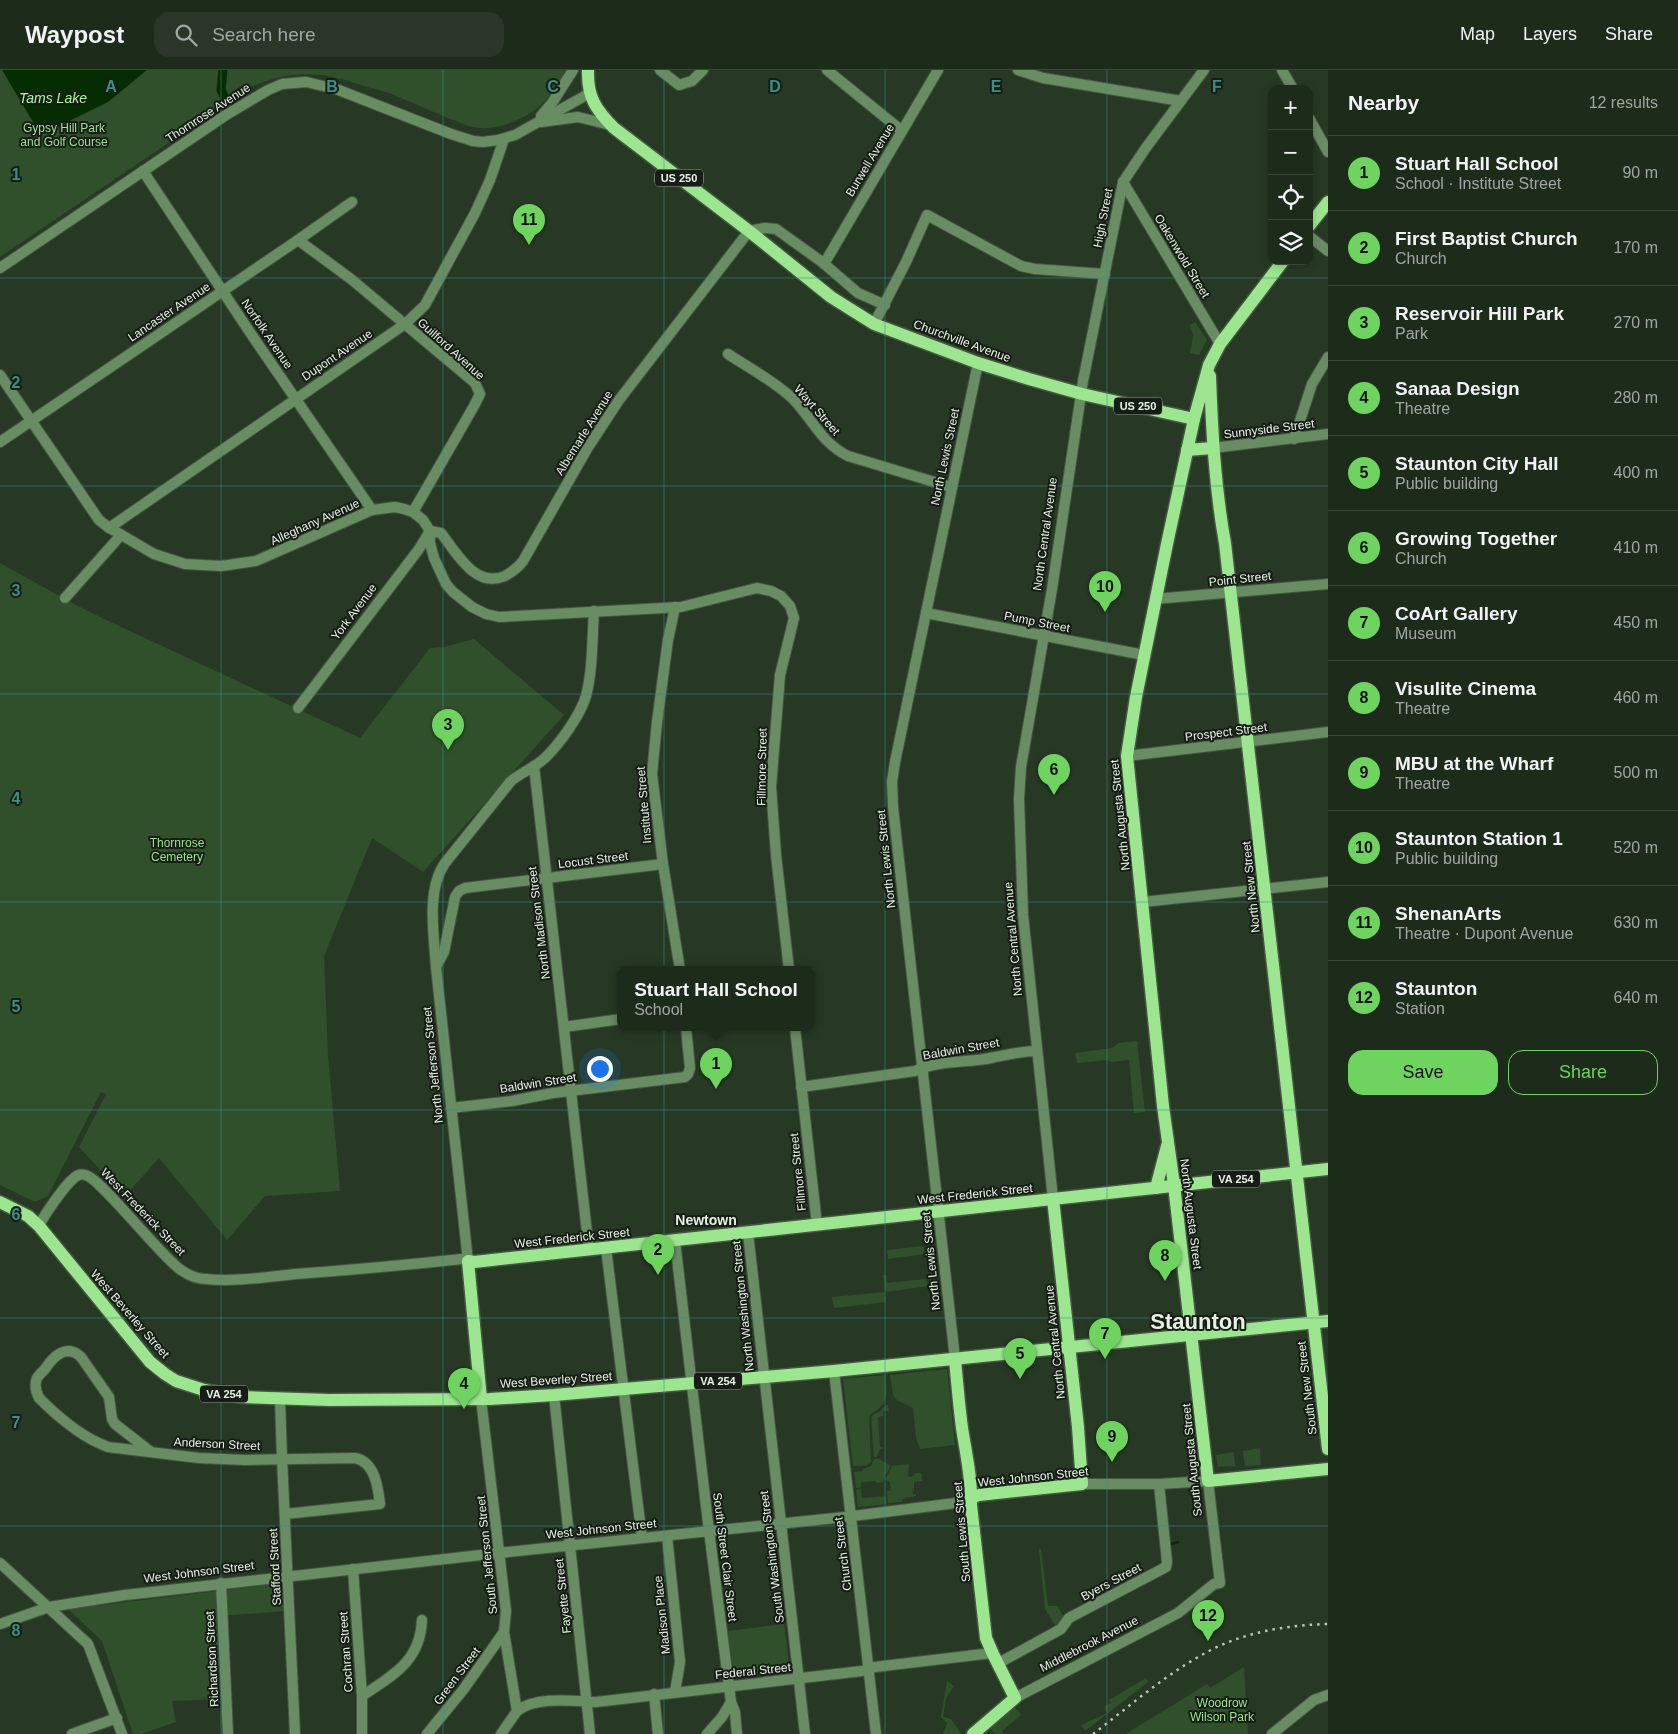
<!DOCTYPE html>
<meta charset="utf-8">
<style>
body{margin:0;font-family:Helvetica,sans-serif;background:#2a3728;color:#f1f3f6}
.controls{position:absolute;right:15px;top:15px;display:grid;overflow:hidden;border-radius:10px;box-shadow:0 2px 8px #0003}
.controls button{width:45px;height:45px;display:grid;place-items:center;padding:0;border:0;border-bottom:1px solid #3b473a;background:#1d2b1b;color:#f1f3f6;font:25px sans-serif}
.you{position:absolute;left:599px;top:998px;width:18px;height:18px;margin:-12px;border:4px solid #fff;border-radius:50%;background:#1a73e8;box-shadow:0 0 0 8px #1a73e833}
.badge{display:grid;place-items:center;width:32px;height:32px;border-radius:50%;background:#6fd360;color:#111;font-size:16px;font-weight:700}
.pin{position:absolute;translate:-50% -41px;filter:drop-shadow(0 1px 2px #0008)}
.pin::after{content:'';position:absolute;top:26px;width:18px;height:15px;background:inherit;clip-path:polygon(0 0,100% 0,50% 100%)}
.popup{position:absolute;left:617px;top:896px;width:198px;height:65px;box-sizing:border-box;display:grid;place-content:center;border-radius:10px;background:#1d2b1b;filter:drop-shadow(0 1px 4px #0005);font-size:16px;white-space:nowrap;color:#a0a7a3}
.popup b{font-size:19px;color:#f1f3f6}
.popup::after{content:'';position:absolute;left:50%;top:100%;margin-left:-10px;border:10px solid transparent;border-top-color:#1d2b1b}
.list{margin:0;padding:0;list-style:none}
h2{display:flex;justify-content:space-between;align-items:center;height:65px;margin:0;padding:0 20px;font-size:21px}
h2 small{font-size:16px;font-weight:400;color:#a0a7a3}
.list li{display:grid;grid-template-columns:32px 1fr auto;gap:15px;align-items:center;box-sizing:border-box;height:75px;padding:0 20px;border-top:1px solid #3b473a}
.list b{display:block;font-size:19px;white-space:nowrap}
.list p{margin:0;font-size:16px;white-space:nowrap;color:#a0a7a3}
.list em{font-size:16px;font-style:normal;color:#a0a7a3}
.actions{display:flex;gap:10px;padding:15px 20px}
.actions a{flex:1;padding:11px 0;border:1px solid #6fd360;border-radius:15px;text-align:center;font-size:18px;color:#6fd360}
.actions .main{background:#6fd360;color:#111}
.icon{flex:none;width:28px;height:28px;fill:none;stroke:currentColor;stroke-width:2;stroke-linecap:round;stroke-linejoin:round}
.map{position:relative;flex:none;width:1328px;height:1664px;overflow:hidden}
header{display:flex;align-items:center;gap:30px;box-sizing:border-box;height:70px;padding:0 25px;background:#1d2b1b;border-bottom:1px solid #3b473a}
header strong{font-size:24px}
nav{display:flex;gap:28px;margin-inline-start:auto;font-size:18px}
.search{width:350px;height:45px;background:#2a3728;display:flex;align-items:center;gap:12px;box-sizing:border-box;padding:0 18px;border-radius:15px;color:#a0a7a3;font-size:19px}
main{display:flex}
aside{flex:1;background:#1d2b1b}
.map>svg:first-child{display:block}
</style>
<header>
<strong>Waypost</strong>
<div class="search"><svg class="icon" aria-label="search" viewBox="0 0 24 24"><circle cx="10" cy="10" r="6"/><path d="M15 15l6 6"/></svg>Search here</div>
<nav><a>Map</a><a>Layers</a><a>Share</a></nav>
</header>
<main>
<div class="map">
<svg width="1328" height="1664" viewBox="0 0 1328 1664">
<rect width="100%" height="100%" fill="#273924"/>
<!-- green -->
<g fill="#2f502a">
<path d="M0 0H567C559 12 552 24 542 34 524 50 496 62 472 57 465 55 457 51 450 49 434 42 417 35 401 28 389 22 374 19 361 15 319 1 291 0 251 17L0 187Z"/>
<polygon points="1195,252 1207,270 1199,285 1190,283 1193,265 1190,255"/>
<polygon points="0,493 72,533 102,548 360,668 430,578 444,577 474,569 564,645 423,802 372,768 324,886 328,985 340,1121 265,1126 227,1170 159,1088 125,1126 79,1077 106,1024 101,1022 48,1126 35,1132 0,1115"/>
<polygon points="1137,971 1145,1042 1134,1043 1129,990 1111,992 1107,990 1077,993 1075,983 1112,978 1119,973"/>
<polygon points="923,1176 924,1184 888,1189 887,1180"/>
<polygon points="883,1205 886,1205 887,1213 926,1209 927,1215 929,1216 885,1222 886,1232 834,1238 832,1227 885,1222"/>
<polygon points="947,1299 955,1375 920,1379 916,1368 913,1338 897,1330 893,1325 890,1305"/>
<path d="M886 1305C885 1318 891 1329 878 1339 874 1343 872 1342 869 1347L871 1392 866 1396H853L843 1309Z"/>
<polygon points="886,1335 888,1335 889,1341 883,1341 883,1346 878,1347 880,1377 884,1378 880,1379 877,1387 874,1387 871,1347 874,1344 879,1342"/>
<polygon points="1260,1378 1261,1395 1245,1396 1243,1381"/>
<polygon points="1233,1382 1234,1383 1235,1396 1218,1397 1216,1385"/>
<polygon points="874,1389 879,1389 891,1396 886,1404 883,1412 876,1413 876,1411 861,1412 861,1417 856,1418 854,1402 862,1401 863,1399 871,1396"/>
<polygon points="909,1394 908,1406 911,1407 916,1403 921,1403 922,1411 914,1412 914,1422 912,1420 913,1424 916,1424 916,1426 902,1429 902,1432 888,1433 887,1421 890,1421 891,1417 889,1411 885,1410 892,1396"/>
<polygon points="861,1419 862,1428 886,1426 887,1434 858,1437 856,1420"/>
<polygon points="1039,1479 1041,1479 1048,1536 1057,1536 1064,1547 1056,1557 1045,1539"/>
<polygon points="285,1513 287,1541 218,1546 223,1629 172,1631 176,1652 141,1664 133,1664 102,1571 68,1539"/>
<polygon points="784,1554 790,1600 734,1607 728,1561"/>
<polygon points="1244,1597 1248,1664 1126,1664 1207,1614 1210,1618"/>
<polygon points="1146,1608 1148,1612 1085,1661 1081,1655 1107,1643 1104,1637 1110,1633 1109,1630"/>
<polygon points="947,1611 954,1616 946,1628 943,1647 951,1649 961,1664 943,1664 947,1653 941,1647"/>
<polygon points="1014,1636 1021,1645 1002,1661 1003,1664 995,1664 990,1659 985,1664 982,1664"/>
</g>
<!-- water -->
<polygon fill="#062d01" points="2,0 147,0 108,32 53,59 36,57"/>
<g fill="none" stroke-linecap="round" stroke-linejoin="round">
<!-- stream -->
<polyline stroke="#062d01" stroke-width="2.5" points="1171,1474 1178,1472"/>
<!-- canal -->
<polyline stroke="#062d01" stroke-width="9" points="223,0 221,20 226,30"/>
<defs>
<g id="minor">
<polyline points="660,0 679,15 692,11 703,0"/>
<polyline points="827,0 902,61"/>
<polyline points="1018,0 1043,8 1181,31"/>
<polyline points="1282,0 1293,19"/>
<polyline points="541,46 552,33 573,0"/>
<polyline points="1309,48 1328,82"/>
<polyline points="541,52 578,47 610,55"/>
<polyline points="143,101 251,264 372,440"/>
<polyline points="1123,112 1220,274"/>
<polyline points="1309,166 1328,181"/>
<polyline points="298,170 351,209 475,313 480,324 474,336 413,442"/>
<polyline points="824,194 938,0"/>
<polyline points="0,198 226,45 268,20 282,14 306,12 336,19 451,64 473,71 483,72 498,70 515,65 590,23"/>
<polyline points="874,254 906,192 927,145 1021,196 1035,199 1105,204"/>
<path d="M728 284C749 298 774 311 792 328 813 349 820 372 848 386L951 417"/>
<polyline points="0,305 99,450 108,457 154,484 185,494 221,496 256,491 372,440 395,437 404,439 413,442 423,450 430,461 430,473 434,488 446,514 453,522 472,537 486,544 499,547 681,537 757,518 771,521 781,526 790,536 794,548 780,605 771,717 776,785 789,900"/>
<polyline points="1294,369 1312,314 1328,287"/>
<polyline points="0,372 298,170 352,132"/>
<polyline points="1213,378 1328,364"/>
<polyline points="109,458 405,254 425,235 475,143 490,110 504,69"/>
<polyline points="65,528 121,465"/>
<polyline points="1155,529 1328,514"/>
<polyline points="675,537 668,570 657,652 652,704 663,794 680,900"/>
<polyline points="926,543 1144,585"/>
<path d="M298 638 419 479 430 461 441 463C456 482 475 519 505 506 512 502 518 498 523 491L587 379 619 330 749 161 765 158 776 159 822 192 858 223 885 235"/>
<polyline points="1127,686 1328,662"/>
<polyline points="534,696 589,1180"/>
<polyline points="1143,832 1328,812"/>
<polyline points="436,897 444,882 455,827 459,821 465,818 663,794"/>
<polyline points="564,957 621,949"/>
<polyline points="795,958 817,1155"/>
<path d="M801 1017 915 1001C939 990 966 993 991 988 1007 985 1021 981 1037 981"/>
<polyline points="451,1038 512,1031 553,1023 685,1007 688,1004 690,998 686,958"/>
<polyline points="1053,1129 1023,845 1019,729 1021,697 1052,519 1083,311 1123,112 1145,79 1204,0"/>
<path d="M39 1156C44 1145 65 1115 74 1108 77 1105 81 1104 85 1105 100 1107 160 1186 181 1200 188 1205 197 1209 206 1209 235 1212 267 1207 296 1204 351 1200 407 1195 462 1189L468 1191 436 897C434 865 426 820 445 793L511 711C522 702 536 697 546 687 560 673 580 646 586 626 593 599 592 569 594 541"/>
<polyline points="748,1163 805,1664"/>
<polyline points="675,1171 708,1453 731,1632 735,1642 737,1664"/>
<polyline points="606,1178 642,1468"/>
<polyline points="955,1289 893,737 892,712 895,692 978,293"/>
<polyline points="834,1301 876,1664"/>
<polyline points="554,1325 590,1664"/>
<polyline points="481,1329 506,1541 504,1562 517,1641 501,1664"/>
<polyline points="280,1330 282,1389 295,1664"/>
<path d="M151 1382 115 1354 112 1349 109 1327 81 1287C66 1273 53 1287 45 1299 42 1302 39 1305 37 1308 34 1315 36 1322 39 1328 58 1347 83 1368 108 1377L199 1388 245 1390 355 1388C375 1392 378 1417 380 1434L285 1444"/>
<polyline points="667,1466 680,1592 675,1622"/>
<polyline points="0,1493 88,1574 122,1664"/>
<polyline points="353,1499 362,1626 362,1664"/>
<polyline points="221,1513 228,1664"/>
<polyline points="0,1554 49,1537 125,1525 499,1483 845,1447 964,1432 971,1428"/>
<polyline points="997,1594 1061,1559 1069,1548 1166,1497 1167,1492 1159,1414"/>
<polyline points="654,1624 658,1664"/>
<path d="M362 1626C393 1605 420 1592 422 1550"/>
<polyline points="1015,1628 1178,1543 1214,1514 1220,1513 1208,1411 1159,1414 1082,1414"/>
<path d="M517 1641C536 1626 573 1631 596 1632L862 1601 875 1597 992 1583"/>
<polyline points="72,1664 117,1648"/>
<polyline points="427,1664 463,1620 504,1562"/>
<polyline points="707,1664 722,1647 731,1632"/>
<polyline points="1272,1664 1314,1630 1328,1625"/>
</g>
<g id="major">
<path d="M588 0C587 27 596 40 614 58L749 161 831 227 874 254 978 293 1029 309 1082 324 1194 349"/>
<polyline points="1309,156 1328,132"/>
<polyline points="1283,191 1220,274 1209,295 1194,349 1167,474 1136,627 1127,686 1163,1036 1174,1115 1208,1411 1328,1399"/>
<path d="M1210 306C1212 362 1215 418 1225 473L1328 1379"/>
<polyline points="1187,380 1213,378"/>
<polyline points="1156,1118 1167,1076"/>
<polyline points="0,1132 28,1146 39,1156 150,1292 165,1304 176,1311 204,1320 243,1327 329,1330 490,1329 554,1325 834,1301 1328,1251"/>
<path d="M955 1289C957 1312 959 1335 962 1358 966 1384 972 1409 971 1435L986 1568 993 1584 1015 1628 973 1664"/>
<polyline points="481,1329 468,1191 474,1192 1328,1099"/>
<polyline points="971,1428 979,1425 1082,1414 1078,1357 1053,1129"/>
</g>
</defs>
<!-- minor casing -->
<use href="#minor" stroke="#465643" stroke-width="12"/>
<!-- major casing -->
<use href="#major" stroke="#465643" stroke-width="15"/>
<!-- minor -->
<use href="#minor" stroke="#698d63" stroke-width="10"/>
<!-- major -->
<use href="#major" stroke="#9be68f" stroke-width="12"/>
<!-- rail -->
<path stroke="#bbc8b9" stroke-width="2.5" stroke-dasharray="2.5 5" stroke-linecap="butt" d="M1093 1664C1130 1636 1167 1603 1209 1581 1245 1562 1287 1555 1328 1554"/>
</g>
<!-- grid -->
<path fill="none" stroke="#3a8f86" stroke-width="1" stroke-opacity="0.55" d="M221 0V1664M443 0V1664M664 0V1664M885 0V1664M1107 0V1664M0 208H1328M0 416H1328M0 624H1328M0 832H1328M0 1040H1328M0 1248H1328M0 1456H1328"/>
<g text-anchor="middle" stroke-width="4" stroke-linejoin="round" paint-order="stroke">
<!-- shield labels -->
<g fill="#151d14" stroke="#a7b1a6" stroke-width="1">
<rect x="655" y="99.5" width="48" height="17" rx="4"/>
<rect x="1114" y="327.5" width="48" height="17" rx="4"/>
<rect x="1212" y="1100.5" width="48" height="17" rx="4"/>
<rect x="694" y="1302.5" width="48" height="17" rx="4"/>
<rect x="200" y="1315.5" width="48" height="17" rx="4"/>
</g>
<g font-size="11" font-weight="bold" fill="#e6f1e4">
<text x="679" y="112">US 250</text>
<text x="1138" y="340">US 250</text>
<text x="1236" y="1113">VA 254</text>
<text x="718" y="1315">VA 254</text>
<text x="224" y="1328">VA 254</text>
</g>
<!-- street labels -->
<g font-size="12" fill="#e6f1e4" stroke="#151d14">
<text transform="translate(208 43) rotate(-33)" y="4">Thornrose Avenue</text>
<text transform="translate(870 90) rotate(-59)" y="4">Burwell Avenue</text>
<text transform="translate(1103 148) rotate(-79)" y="4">High Street</text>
<text transform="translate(1182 186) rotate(59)" y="4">Oakenwold Street</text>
<text transform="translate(169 242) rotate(-34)" y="4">Lancaster Avenue</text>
<text transform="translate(267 264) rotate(56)" y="4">Norfolk Avenue</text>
<text transform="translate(962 271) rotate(20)" y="4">Churchville Avenue</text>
<text transform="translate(451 279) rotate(42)" y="4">Guilford Avenue</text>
<text transform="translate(337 285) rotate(-34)" y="4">Dupont Avenue</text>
<text transform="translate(817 340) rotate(49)" y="4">Wayt Street</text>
<text transform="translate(1269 359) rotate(-7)" y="4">Sunnyside Street</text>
<text transform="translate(584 363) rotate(-58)" y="4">Albemarle Avenue</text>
<text transform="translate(945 387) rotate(-78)" y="4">North Lewis Street</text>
<text transform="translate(315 452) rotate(-24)" y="4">Alleghany Avenue</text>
<text transform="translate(1045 464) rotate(-82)" y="4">North Central Avenue</text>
<text transform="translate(1240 509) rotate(-6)" y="4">Point Street</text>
<text transform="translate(354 542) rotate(-53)" y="4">York Avenue</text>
<text transform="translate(1037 552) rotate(11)" y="4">Pump Street</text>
<text transform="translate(1226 662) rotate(-7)" y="4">Prospect Street</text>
<text transform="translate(762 697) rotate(-89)" y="4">Fillmore Street</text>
<text transform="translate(644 735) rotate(-95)" y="4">Institute Street</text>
<text transform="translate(1120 745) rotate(-96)" y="4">North Augusta Street</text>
<text transform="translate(886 789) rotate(-96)" y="4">North Lewis Street</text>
<text transform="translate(593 790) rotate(-7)" y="4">Locust Street</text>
<text transform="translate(1251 817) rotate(-96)" y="4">North New Street</text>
<text transform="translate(539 853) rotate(-97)" y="4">North Madison Street</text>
<text transform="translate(1013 869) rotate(-95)" y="4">North Central Avenue</text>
<text transform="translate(961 979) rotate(-10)" y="4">Baldwin Street</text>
<text transform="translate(433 995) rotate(-96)" y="4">North Jefferson Street</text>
<text transform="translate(538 1013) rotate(-9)" y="4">Baldwin Street</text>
<text transform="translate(798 1102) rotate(-96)" y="4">Fillmore Street</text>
<text transform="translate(975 1124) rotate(-6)" y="4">West Frederick Street</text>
<text transform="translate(143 1142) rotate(46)" y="4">West Frederick Street</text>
<text transform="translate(1191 1144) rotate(83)" y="4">North Augusta Street</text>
<text transform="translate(572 1168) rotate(-6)" y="4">West Frederick Street</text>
<text transform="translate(931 1191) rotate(-96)" y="4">North Lewis Street</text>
<text transform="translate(743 1236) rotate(-96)" y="4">North Washington Street</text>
<text transform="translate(130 1244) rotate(49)" y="4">West Beverley Street</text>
<text transform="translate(1055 1272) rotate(-96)" y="4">North Central Avenue</text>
<text transform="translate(556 1310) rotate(-4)" y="4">West Beverley Street</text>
<text transform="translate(1307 1318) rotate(-97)" y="4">South New Street</text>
<text transform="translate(217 1374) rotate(3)" y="4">Anderson Street</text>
<text transform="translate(1192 1390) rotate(-96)" y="4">South Augusta Street</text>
<text transform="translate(1033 1407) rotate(-6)" y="4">West Johnson Street</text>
<text transform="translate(601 1459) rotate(-6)" y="4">West Johnson Street</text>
<text transform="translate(962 1462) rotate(-95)" y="4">South Lewis Street</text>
<text transform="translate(843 1484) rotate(-97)" y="4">Church Street</text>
<text transform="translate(487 1485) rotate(-96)" y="4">South Jefferson Street</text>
<text transform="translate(725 1487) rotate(83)" y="4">South Street Clair Street</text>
<text transform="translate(772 1487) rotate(-97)" y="4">South Washington Street</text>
<text transform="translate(275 1497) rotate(-93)" y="4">Stafford Street</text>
<text transform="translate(199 1502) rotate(-7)" y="4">West Johnson Street</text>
<text transform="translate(1111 1512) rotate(-28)" y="4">Byers Street</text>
<text transform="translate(563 1526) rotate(-96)" y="4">Fayette Street</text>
<text transform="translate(662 1545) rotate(-96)" y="4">Madison Place</text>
<text transform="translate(1089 1574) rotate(-27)" y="4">Middlebrook Avenue</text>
<text transform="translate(346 1582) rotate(-94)" y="4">Cochran Street</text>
<text transform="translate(212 1589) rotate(-93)" y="4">Richardson Street</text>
<text transform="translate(753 1601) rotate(-6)" y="4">Federal Street</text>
<text transform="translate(457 1606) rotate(-53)" y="4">Green Street</text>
</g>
<!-- park labels -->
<g font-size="12" fill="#9ce390" stroke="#151d14">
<text x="64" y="62">Gypsy Hill Park<tspan x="64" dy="14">and Golf Course</tspan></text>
<text x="177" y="777">Thornrose<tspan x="177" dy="14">Cemetery</tspan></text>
<text x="1222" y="1637">Woodrow<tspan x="1222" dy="14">Wilson Park</tspan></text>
</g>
<!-- water labels -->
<g font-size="14" font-style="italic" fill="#adf5a1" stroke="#151d14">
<text x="53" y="33">Tams Lake</text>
</g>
<!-- neighbourhood labels -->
<g font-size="14" font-weight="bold" fill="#e6f1e4" stroke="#151d14">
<text x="706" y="1155">Newtown</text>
</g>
<!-- town labels -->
<g font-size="22" font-weight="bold" fill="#e6f1e4" stroke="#151d14">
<text x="1198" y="1259">Staunton</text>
</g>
</g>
<g font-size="16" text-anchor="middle" font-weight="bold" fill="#3a8f86" stroke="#151d14" stroke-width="4" stroke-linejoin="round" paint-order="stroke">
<text x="111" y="22">A</text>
<text x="332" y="22">B</text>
<text x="553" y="22">C</text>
<text x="775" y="22">D</text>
<text x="996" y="22">E</text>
<text x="1217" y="22">F</text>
<text x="16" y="110">1</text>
<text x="16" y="318">2</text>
<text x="16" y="526">3</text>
<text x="16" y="734">4</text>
<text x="16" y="942">5</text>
<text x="16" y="1150">6</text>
<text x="16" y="1358">7</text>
<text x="16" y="1566">8</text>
</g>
</svg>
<div class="controls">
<button>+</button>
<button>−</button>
<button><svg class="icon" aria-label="locate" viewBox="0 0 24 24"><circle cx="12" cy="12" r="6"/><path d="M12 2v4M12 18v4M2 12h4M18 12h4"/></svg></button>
<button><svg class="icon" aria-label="layers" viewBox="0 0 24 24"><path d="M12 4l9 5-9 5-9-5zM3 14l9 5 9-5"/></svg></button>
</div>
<div class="you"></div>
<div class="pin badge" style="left:716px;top:1019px">1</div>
<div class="popup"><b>Stuart Hall School</b>School</div>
<div class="pin badge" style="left:658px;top:1205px">2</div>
<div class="pin badge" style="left:448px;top:680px">3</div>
<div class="pin badge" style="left:464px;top:1339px">4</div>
<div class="pin badge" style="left:1020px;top:1309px">5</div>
<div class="pin badge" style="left:1054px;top:725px">6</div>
<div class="pin badge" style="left:1105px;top:1289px">7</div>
<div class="pin badge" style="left:1165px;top:1211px">8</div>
<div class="pin badge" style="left:1112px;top:1392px">9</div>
<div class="pin badge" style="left:1105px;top:542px">10</div>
<div class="pin badge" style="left:529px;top:175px">11</div>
<div class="pin badge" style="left:1208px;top:1571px">12</div>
</div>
<aside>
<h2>Nearby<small>12 results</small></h2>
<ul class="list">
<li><span class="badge">1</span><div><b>Stuart Hall School</b><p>School · Institute Street</p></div><em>90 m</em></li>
<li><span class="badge">2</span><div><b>First Baptist Church</b><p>Church</p></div><em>170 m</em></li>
<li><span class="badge">3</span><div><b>Reservoir Hill Park</b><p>Park</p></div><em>270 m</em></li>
<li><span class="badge">4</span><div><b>Sanaa Design</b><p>Theatre</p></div><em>280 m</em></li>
<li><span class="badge">5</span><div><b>Staunton City Hall</b><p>Public building</p></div><em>400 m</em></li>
<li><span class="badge">6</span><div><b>Growing Together</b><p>Church</p></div><em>410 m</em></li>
<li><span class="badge">7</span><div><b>CoArt Gallery</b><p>Museum</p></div><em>450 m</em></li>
<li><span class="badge">8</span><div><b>Visulite Cinema</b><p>Theatre</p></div><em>460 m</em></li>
<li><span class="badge">9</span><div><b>MBU at the Wharf</b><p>Theatre</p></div><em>500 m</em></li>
<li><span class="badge">10</span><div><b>Staunton Station 1</b><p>Public building</p></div><em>520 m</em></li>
<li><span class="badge">11</span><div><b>ShenanArts</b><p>Theatre · Dupont Avenue</p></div><em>630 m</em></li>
<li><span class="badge">12</span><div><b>Staunton</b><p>Station</p></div><em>640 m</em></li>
</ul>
<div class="actions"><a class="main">Save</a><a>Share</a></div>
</aside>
</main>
